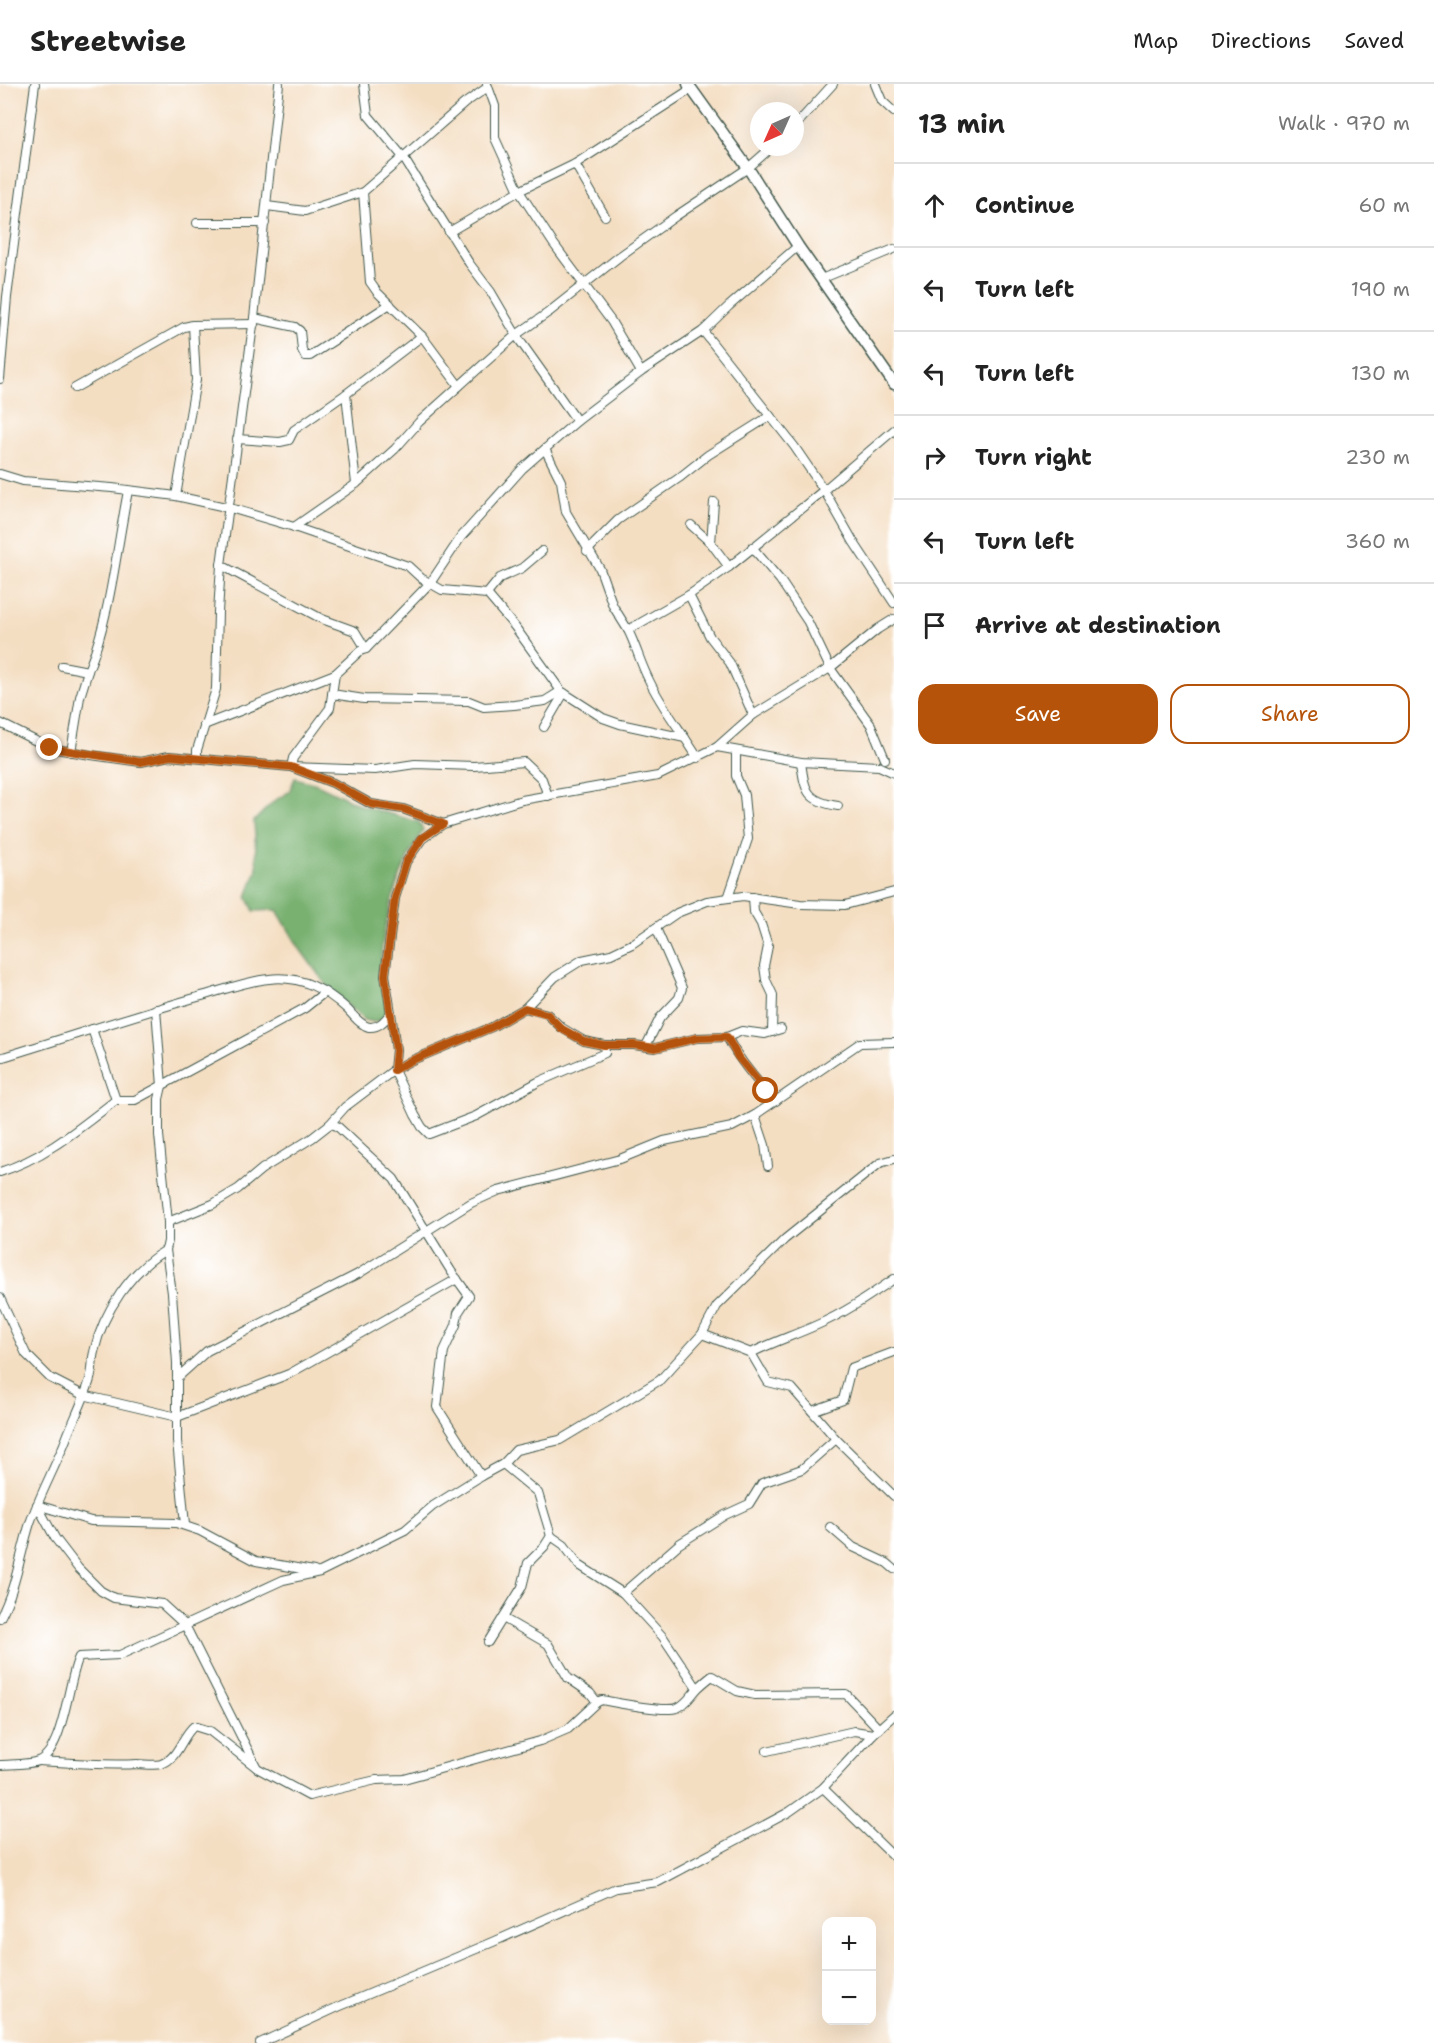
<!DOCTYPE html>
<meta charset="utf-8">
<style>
body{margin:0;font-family:"Shantell Sans",sans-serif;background:#f6f6f6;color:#222}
.controls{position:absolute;right:18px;bottom:18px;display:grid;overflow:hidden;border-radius:12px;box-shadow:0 6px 24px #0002}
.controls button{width:54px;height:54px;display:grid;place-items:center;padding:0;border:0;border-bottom:2px solid #e0e0e0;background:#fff;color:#222;font:30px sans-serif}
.compass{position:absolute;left:750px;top:18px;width:54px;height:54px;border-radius:50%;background:#fff;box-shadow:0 6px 24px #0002;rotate:225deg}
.stop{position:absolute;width:18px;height:18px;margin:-14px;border:4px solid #b45309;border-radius:50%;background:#fff}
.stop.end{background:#b45309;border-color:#fff;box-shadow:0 2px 6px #0008}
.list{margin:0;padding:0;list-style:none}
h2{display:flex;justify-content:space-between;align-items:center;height:78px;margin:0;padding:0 24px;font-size:26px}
h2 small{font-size:20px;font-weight:400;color:#767676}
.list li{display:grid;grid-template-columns:39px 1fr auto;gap:18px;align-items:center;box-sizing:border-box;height:84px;padding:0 24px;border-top:2px solid #e0e0e0}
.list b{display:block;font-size:22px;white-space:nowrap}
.list em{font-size:20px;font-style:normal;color:#767676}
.actions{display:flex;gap:12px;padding:18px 24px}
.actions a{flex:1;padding:14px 0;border:2px solid #b45309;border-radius:18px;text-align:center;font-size:21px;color:#b45309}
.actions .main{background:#b45309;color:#fff}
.icon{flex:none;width:33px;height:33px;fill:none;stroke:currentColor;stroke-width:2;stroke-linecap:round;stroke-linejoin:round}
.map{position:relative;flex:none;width:894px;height:1959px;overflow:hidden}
header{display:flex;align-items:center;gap:36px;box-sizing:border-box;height:84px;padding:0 30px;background:#fff;border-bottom:2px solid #e0e0e0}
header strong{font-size:28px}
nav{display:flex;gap:33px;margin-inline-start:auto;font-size:21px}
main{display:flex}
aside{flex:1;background:#fff}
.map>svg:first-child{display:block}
</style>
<header>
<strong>Streetwise</strong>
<nav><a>Map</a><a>Directions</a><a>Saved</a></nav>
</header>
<main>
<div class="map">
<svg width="894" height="1959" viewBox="0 0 894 1959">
<rect width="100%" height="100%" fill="#fff"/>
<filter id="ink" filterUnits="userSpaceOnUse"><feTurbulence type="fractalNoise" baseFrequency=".0167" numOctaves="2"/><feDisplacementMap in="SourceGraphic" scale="12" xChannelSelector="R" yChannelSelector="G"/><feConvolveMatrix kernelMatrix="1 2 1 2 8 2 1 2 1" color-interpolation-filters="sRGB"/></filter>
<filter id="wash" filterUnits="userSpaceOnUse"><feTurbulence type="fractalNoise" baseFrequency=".008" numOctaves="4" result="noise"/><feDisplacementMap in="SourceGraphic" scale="24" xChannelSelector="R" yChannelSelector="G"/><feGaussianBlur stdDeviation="1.35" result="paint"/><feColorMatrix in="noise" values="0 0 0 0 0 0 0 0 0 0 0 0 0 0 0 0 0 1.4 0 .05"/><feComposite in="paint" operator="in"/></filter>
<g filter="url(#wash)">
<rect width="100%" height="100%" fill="#f4dec2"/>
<!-- forest -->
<path fill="#78b170" stroke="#4c7752" stroke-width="1.5" d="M295 694 317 700 362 722 419 738 423 747C401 779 381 841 381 880 382 898 391 917 383 935L374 938 364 936 329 905 300 865 277 826 254 827 247 813 257 785 254 737 274 717 289 708Z"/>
</g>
<g filter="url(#ink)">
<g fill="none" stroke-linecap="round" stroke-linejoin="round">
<defs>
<g id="street">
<polyline points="279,0 254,234 221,481 322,535 355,547 366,565"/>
<polyline points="364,0 368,31 403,73 469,179 491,208 518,254 577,337"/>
<polyline points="487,0 495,22 495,54 519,107 553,159 611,237 641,288"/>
<polyline points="875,0 882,17 894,28"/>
<polyline points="795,42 833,0"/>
<polyline points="575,80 605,132"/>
<polyline points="267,122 305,127 363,108"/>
<polyline points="197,139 265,139"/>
<polyline points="449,148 519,107 575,80 691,5"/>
<polyline points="821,195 894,165"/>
<polyline points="254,234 295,243 300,247 302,266 305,272 310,272 390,220"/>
<polyline points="703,247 794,362 824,406 853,457 894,519"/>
<polyline points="0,295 7,213 35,0"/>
<polyline points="459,302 422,252 377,208 370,198 363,108 465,19 488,3"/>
<polyline points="75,304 184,243 193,241 254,240"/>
<polyline points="346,310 356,400"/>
<polyline points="237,355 280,358 289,356 294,346 346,310 422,252"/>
<polyline points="545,365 561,397 566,428 600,485 613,522 628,546 689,511 729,483 824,406 894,346"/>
<polyline points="0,390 23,397 112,404 176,412 230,424 294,443 408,482 421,494 442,506 487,510 515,543 561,607 603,634 620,640 685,654 698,674"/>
<polyline points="176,412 196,296 193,241"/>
<polyline points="714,418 711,459 729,483"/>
<polyline points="691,441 711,459"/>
<polyline points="294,443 356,400 395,365 419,338 516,251 549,228 620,172 676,132 748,84 772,63"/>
<polyline points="752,463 780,496 808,538 830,584 871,641 885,675"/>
<polyline points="587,467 618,436 679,394 708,371 770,332"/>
<polyline points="487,510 500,494 522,484 542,467"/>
<polyline points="689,511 710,553 730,579 753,631"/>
<path d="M628 546C636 562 640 578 648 594 658 616 672 635 685 654"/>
<path d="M62 582 88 587C111 530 116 467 128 407"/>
<polyline points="332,610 364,615 469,617 484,623 514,621 545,617 561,607"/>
<polyline points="0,639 50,664 91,671 141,678 169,672 291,683 333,699 371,720 403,725 443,740"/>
<polyline points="204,641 335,590"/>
<polyline points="544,643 564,609"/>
<polyline points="717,663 753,631 830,584 878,545 894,535"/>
<polyline points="71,668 80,613 88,587"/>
<polyline points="197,674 197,666 216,605 218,528 221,481"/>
<path d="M801 678C805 708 807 717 838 722"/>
<polyline points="548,712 542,695 524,678 474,682 415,680 375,686 291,683 293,674 330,624 335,590 360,567 366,565 431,498 461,453 522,385 577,337 641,288 703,247 729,222 798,162"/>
<polyline points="753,813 754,828 761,840 768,862 764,882 766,896 773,911 772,948"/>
<polyline points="728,814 748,755 744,711 736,692 736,667"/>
<polyline points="525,924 547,930 562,944 584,957 604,961 634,961 655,964 697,954 727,953 742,947 765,950 781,945"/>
<polyline points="156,925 162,1002 159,1015 159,1051 168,1138"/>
<polyline points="391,929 396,966 394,986 415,1031 422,1043 429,1050 476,1032 538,998 605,969 604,961"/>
<path d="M727 953C740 978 756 997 776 1017"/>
<polyline points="646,962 660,934 679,914 682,904 656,844"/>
<path d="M0 974C66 954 131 932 198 913 221 907 246 897 269 895 300 891 325 905 347 925 353 931 360 941 369 943 379 944 385 936 391 929L385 891 395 814 406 778 422 755 443 740 522 716 658 692 717 663 801 678 879 682 894 689"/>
<polyline points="116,1016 135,1016 305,924 325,908"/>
<polyline points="755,1031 765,1061 768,1082"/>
<polyline points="330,1040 337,1042 394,1095 451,1187 469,1212 458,1229 456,1241 444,1267 437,1323 481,1392 503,1380"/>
<path d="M0 1088C46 1073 78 1045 116 1016L92 945"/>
<polyline points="166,1166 172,1209 177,1279 177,1357 185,1441"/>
<polyline points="0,1214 26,1270 50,1294 83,1311 177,1333 289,1290 457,1195"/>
<polyline points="702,1250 751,1269 768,1298 792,1304 836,1355 894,1412"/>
<path d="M751 1269C773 1258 795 1251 817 1241 845 1229 869 1212 894 1195"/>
<polyline points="177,1294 207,1267 358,1190 471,1119 498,1107 620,1075 664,1057 732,1043 755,1031 860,959 894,958"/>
<polyline points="812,1327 843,1316 851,1284 894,1268"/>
<polyline points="37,1421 55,1454 78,1484 101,1507 114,1514 162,1520 185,1541 257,1684 309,1712 376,1696 404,1695 540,1657 568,1645 597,1618"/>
<polyline points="37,1421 91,1437 176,1439 200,1447 256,1477 314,1487"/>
<polyline points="830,1443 853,1463 887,1479 894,1485"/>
<polyline points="551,1452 538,1409 503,1380 516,1366 560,1356 660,1296 702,1250 717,1222 785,1155 880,1079 894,1075"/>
<path d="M0 1534C16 1504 20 1471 30 1439 41 1408 57 1380 68 1350 75 1333 88 1307 91 1291 93 1283 92 1275 94 1268 103 1228 131 1186 166 1166L168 1157V1138L213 1120 238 1105 262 1085 312 1054 330 1040 345 1023 394 986 410 977 492 943 525 924 555 893 582 876 611 870 632 860 677 829 707 817 743 812 800 820 845 821 894 808"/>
<path d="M503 1534 548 1560 568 1594 590 1609 597 1618 602 1616C617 1619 665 1628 677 1624 687 1620 691 1611 698 1604 702 1600 707 1596 712 1592L737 1607 755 1611 846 1610 879 1645"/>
<polyline points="488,1558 522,1503 528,1479 544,1463 551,1452 564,1461 579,1481 623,1509"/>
<polyline points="697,1604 663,1553 623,1509 679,1460 725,1431 749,1420 762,1399 802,1385 836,1355"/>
<polyline points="767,1667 854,1647 873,1650"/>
<path d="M39 1677C72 1679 104 1682 137 1680 144 1680 154 1682 161 1680 179 1674 181 1653 194 1642L210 1647 256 1683"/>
<path d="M0 1681C11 1680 27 1681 38 1677 64 1667 68 1595 79 1573L120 1571 283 1496 320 1488 405 1446 433 1422 481 1392"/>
<polyline points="823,1704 894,1773"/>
<polyline points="260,1959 338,1923 493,1858 616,1804 658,1798 789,1728 823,1704 873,1650 894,1631"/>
</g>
<polyline id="secondary" points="688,0 748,84 798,162 894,300"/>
</defs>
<!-- street casing -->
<use href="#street" stroke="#3f5549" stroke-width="10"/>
<!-- secondary casing -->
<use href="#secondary" stroke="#3f5549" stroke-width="13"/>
<!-- street -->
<use href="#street" stroke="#fff" stroke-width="8"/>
<!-- secondary -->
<use href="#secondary" stroke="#fff" stroke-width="10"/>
</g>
</g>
<g fill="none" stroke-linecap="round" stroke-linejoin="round" filter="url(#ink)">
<!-- route -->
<polyline stroke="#b45309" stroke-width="8" points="50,664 141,678 170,672 291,683 333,699 371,720 403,725 443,740 422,754 406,778 395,814 385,891 396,966 394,986 410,977 492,943 525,924 547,930 562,945 584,957 604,961 634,961 655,964 697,954 727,953 738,973 766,1007"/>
</g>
</svg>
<div class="controls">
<button>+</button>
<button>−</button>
</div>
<svg class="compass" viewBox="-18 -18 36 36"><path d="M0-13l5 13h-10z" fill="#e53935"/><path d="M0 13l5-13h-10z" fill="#767676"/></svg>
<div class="stop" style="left:766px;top:1007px"></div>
<div class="stop end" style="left:50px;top:664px"></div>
</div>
<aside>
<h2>13 min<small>Walk · 970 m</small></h2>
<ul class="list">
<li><svg class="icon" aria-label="ahead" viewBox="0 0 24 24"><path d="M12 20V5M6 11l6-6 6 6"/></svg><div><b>Continue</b></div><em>60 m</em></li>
<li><svg class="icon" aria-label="left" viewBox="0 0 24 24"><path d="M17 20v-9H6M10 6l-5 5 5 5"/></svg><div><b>Turn left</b></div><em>190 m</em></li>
<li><svg class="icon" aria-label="left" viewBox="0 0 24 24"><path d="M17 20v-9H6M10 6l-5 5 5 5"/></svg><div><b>Turn left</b></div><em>130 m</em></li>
<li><svg class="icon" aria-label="right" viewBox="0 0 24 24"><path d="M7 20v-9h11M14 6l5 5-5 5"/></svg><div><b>Turn right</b></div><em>230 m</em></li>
<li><svg class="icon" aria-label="left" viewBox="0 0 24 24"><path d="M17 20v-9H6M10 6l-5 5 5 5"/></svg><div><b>Turn left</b></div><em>360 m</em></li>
<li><svg class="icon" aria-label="arrive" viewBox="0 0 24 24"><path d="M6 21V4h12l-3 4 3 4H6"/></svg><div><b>Arrive at destination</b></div></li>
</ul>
<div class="actions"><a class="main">Save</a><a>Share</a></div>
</aside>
</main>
